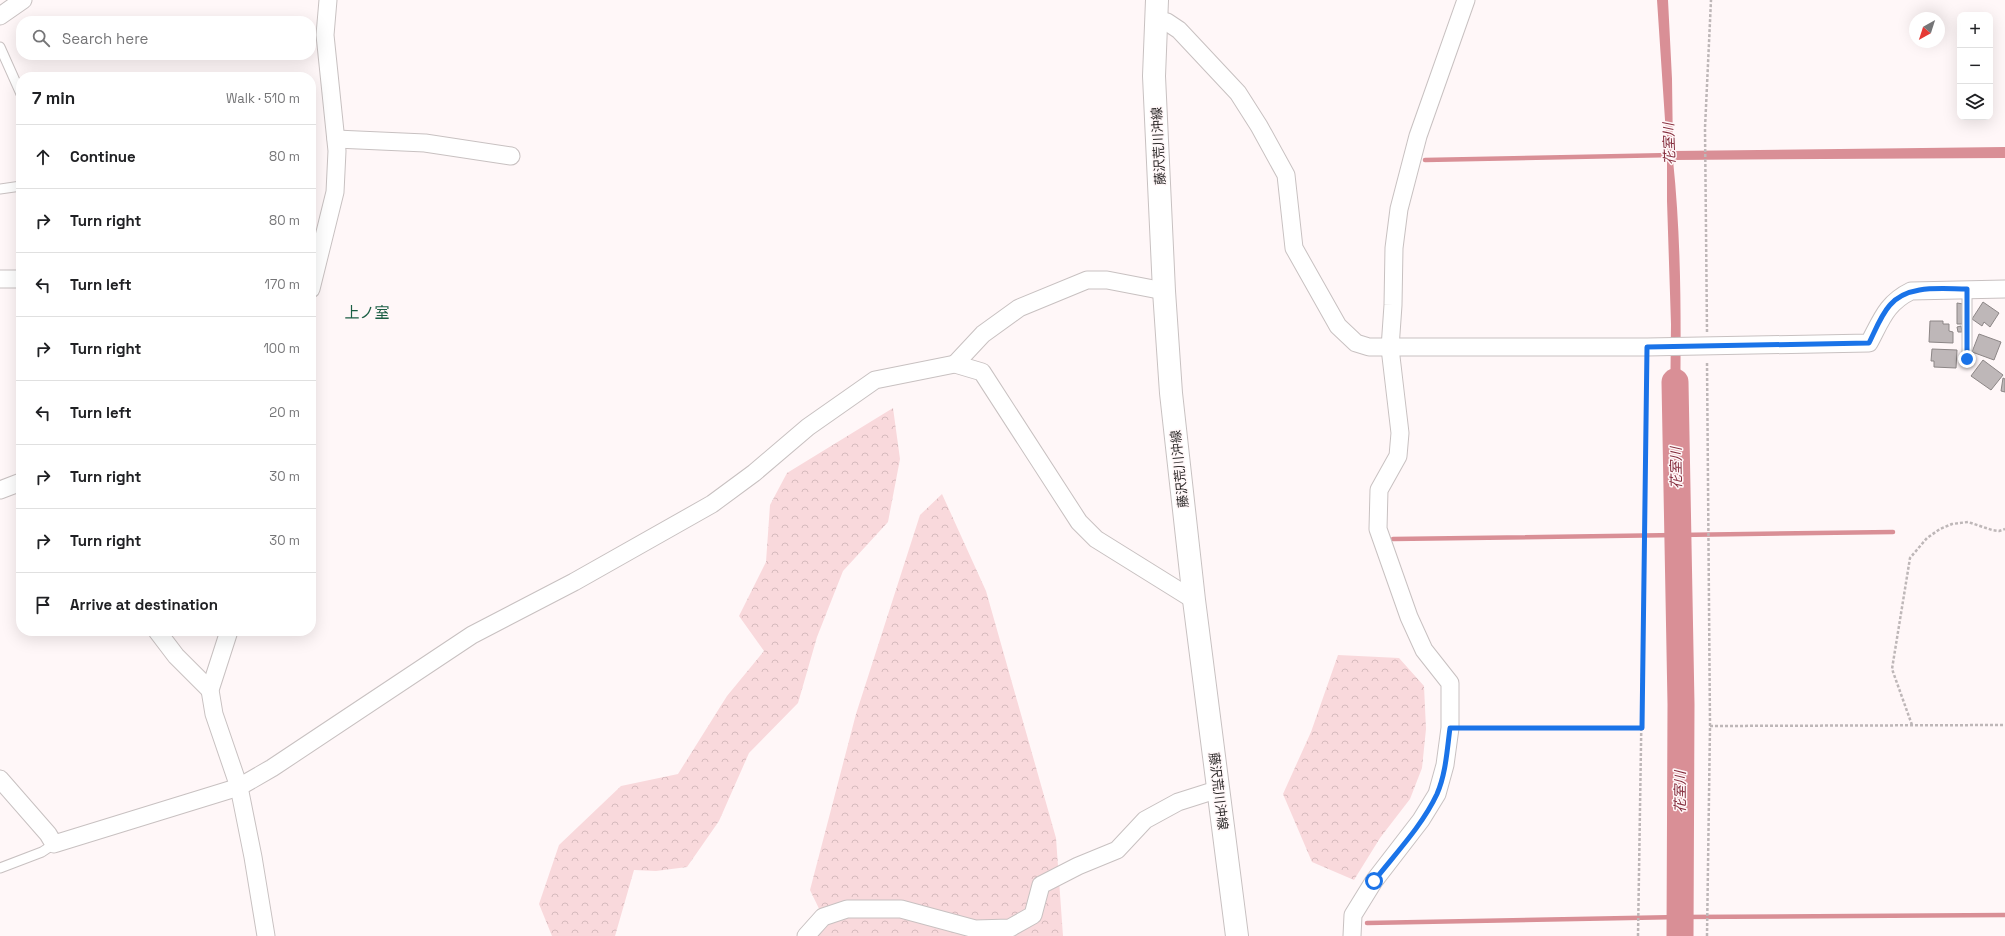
<!DOCTYPE html>
<meta charset="utf-8">
<style>
body{margin:0;font-family:"Space Grotesk","Noto Sans JP",sans-serif;background:#f2f2f2;color:#202124}
.controls{position:absolute;right:12px;top:12px;display:grid;overflow:hidden;border-radius:8px;box-shadow:0 4px 16px #0002}
.controls button{width:36px;height:36px;display:grid;place-items:center;padding:0;border:0;border-bottom:1px solid #e0e0e0;background:#fff;color:#202124;font:20px sans-serif}
.compass{position:absolute;left:1909px;top:12px;width:36px;height:36px;border-radius:50%;background:#fff;box-shadow:0 4px 16px #0002;rotate:219deg}
.stop{position:absolute;width:12px;height:12px;margin:-9px;border:3px solid #1a73e8;border-radius:50%;background:#fff}
.stop.end{background:#1a73e8;border-color:#fff;box-shadow:0 1px 4px #0008}
.list{margin:0;padding:0;list-style:none}
h2{display:flex;justify-content:space-between;align-items:center;height:52px;margin:0;padding:0 16px;font-size:17px}
h2 small{font-size:13px;font-weight:400;color:#757577}
.list li{display:grid;grid-template-columns:26px 1fr auto;gap:12px;align-items:center;box-sizing:border-box;height:64px;padding:0 16px;border-top:1px solid #e0e0e0}
.list b{display:block;font-size:15px;white-space:nowrap}
.list em{font-size:13px;font-style:normal;color:#757577}
.icon{flex:none;width:22px;height:22px;fill:none;stroke:currentColor;stroke-width:2;stroke-linecap:round;stroke-linejoin:round}
.map{position:relative;flex:none;width:2005px;height:936px;overflow:hidden}
.search{position:absolute;background:#fff;box-shadow:0 4px 16px #0002;left:16px;top:16px;width:300px;height:44px;display:flex;align-items:center;gap:10px;box-sizing:border-box;padding:0 14px;border-radius:16px;color:#757577;font-size:15px}
.panel{position:absolute;background:#fff;box-shadow:0 4px 16px #0002;left:16px;top:72px;width:300px;height:564px;border-radius:16px}
.map>svg:first-child{display:block}
</style>
<div class="map">
<svg width="2005" height="936" viewBox="0 0 2005 936">
<defs>
<pattern id="forest-crowns" width="20" height="18" patternUnits="userSpaceOnUse"><rect width="20" height="18" fill="#f9d9dc"/><path d="M2 6a3 3 0 1 1 6 0M12 15a3 3 0 1 1 6 0" fill="none" stroke="#d6babd"/></pattern>
</defs>
<rect width="100%" height="100%" fill="#fff7f8"/>
<!-- forest -->
<g fill="url(#forest-crowns)">
<polygon points="893,408 900,459 888,522 843,571 817,637 798,703 749,753 719,821 687,867 656,871 634,870 615,936 552,936 539,904 559,845 621,786 678,774 727,696 764,651 739,616 766,562 770,505 787,473"/>
<polygon points="942,494 986,591 1056,838 1063,936 806,936 823,917 810,890 856,714 920,515"/>
<polygon points="1338,655 1399,658 1424,686 1426,729 1422,768 1410,799 1380,838 1354,880 1312,862 1283,794 1311,732"/>
</g>
<!-- water -->
<path fill="#d98f96" d="M1657 0H1668L1672 79 1673 151 2005 147V158L1673 160C1682 246 1681 332 1680 418H1670L1671 324 1667 201V150Z"/>
<g fill="none" stroke-linecap="round" stroke-linejoin="round">
<!-- stream -->
<g stroke="#d98f96" stroke-width="4.5">
<polyline points="1425,160 1673,155"/>
<polyline points="1393,539 1893,532"/>
<polyline points="1367,923 1680,917 2005,915"/>
</g>
<!-- river -->
<polyline stroke="#d98f96" stroke-width="27" points="1675,382 1681,704 1680,936"/>
</g>
<!-- building -->
<g fill="#beb7b8" stroke="#8c8686">
<polygon points="1983,302 1999,313 1990,327 1984,322 1982,326 1972,319"/>
<polygon points="1957,303 1963,304 1962,324 1957,324"/>
<polygon points="1930,321 1943,321 1943,324 1949,324 1949,331 1953,332 1953,343 1929,342"/>
<polygon points="1961,326 1962,332 1958,332 1957,327"/>
<polygon points="1979,334 2001,342 1994,360 1972,352"/>
<polygon points="1932,349 1957,350 1956,368 1934,367 1934,361 1931,361"/>
<polygon points="1983,360 2003,375 1991,390 1971,376"/>
<polygon points="2003,378 2005,379 2005,392 2001,391"/>
</g>
<g fill="none" stroke-linecap="round" stroke-linejoin="round">
<defs>
<g id="service">
<polyline points="0,47 21,94"/>
<polyline points="0,189 21,186"/>
<polyline points="1967,289 1967,359"/>
<polyline points="0,868 42,852 54,844"/>
</g>
<g id="minor">
<polyline points="0,16 23,0"/>
<path d="M1155 19 1167 22 1179 30 1238 93 1259 126 1286 175 1294 248 1338 326 1356 343 1369 347H1647L1869 343C1881 321 1886 303 1911 291L2005 289"/>
<polyline points="336,139 425,143 511,156"/>
<polyline points="0,279 21,279"/>
<polyline points="311,289 335,192 337,151 325,35 328,0"/>
<polyline points="955,364 983,334 1019,308 1087,280 1107,280 1164,291"/>
<polyline points="0,490 21,482"/>
<polyline points="157,631 176,656 210,690"/>
<polyline points="229,631 210,690 214,714 239,787 253,857 266,936"/>
<polyline points="0,779 48,834 54,844 239,787 272,768 472,635 574,582 712,504 754,473 808,427 875,380 955,364 982,372 1079,522 1096,539 1194,600"/>
<polyline points="806,936 823,917 847,909 901,909 975,929 1010,928 1033,915 1041,885 1078,866 1117,850 1145,820 1178,802 1219,789"/>
<polyline points="1352,936 1353,915 1374,881 1421,820 1437,794 1445,765 1450,728 1450,683 1424,650 1409,617 1378,529 1379,490 1398,456 1400,433 1390,348 1393,305 1394,248 1399,209 1418,136 1466,0"/>
</g>
<polyline id="secondary" points="1157,0 1154,76 1164,291 1171,393 1194,600 1237,936"/>
</defs>
<!-- service casing -->
<use href="#service" stroke="#c8c1c1" stroke-width="11"/>
<!-- minor casing -->
<use href="#minor" stroke="#c8c1c1" stroke-width="19"/>
<!-- secondary casing -->
<use href="#secondary" stroke="#c8c1c1" stroke-width="24"/>
<!-- path -->
<g stroke="#beb7b8" stroke-width="2.5" stroke-dasharray="3 2" stroke-linecap="butt">
<polyline points="1707,332 1705,128 1711,0"/>
<polyline points="1912,725 1892,669 1910,558 1927,538 1940,529 1952,524 1968,522 1992,530 1999,531 2005,529"/>
<polyline points="1710,726 2005,725"/>
<polyline points="1465,728 1642,728"/>
<polyline points="1638,936 1647,363"/>
<polyline points="1707,936 1710,726 1707,361"/>
</g>
<!-- service -->
<use href="#service" stroke="#fff" stroke-width="9"/>
<!-- minor -->
<use href="#minor" stroke="#fff" stroke-width="17"/>
<!-- secondary -->
<use href="#secondary" stroke="#fff" stroke-width="22"/>
</g>
<g fill="none" stroke-linecap="round" stroke-linejoin="round">
<!-- route -->
<path stroke="#1a73e8" stroke-width="5" d="M1374 881C1395 854 1422 826 1437 794 1446 773 1447 750 1450 728H1642L1647 347 1869 343C1875 331 1881 315 1890 305 1908 284 1942 289 1967 289V359"/>
</g>
<g text-anchor="middle" stroke-width="3" stroke-linejoin="round" paint-order="stroke">
<!-- street labels -->
<g font-size="13" fill="#2e2b2b" stroke="#fff7f8">
<text transform="translate(1158 146) rotate(-93)" y="5">藤沢荒川沖線</text>
<text transform="translate(1179 469) rotate(-96)" y="5">藤沢荒川沖線</text>
<text transform="translate(1219 791) rotate(83)" y="5">藤沢荒川沖線</text>
</g>
<!-- water labels -->
<g font-size="14" font-style="italic" fill="#842c3c" stroke="#fff7f8">
<text transform="translate(1669 144) rotate(-92)" y="5">花室川</text>
<text transform="translate(1676 468) rotate(-91)" y="5">花室川</text>
<text transform="translate(1680 792) rotate(-90)" y="5">花室川</text>
</g>
<!-- quarter labels -->
<g font-size="15" fill="#1b5e44" stroke="#fff7f8">
<text x="367" y="318">上ノ室</text>
</g>
</g>
</svg>
<div class="controls">
<button>+</button>
<button>−</button>
<button><svg class="icon" aria-label="layers" viewBox="0 0 24 24"><path d="M12 4l9 5-9 5-9-5zM3 14l9 5 9-5"/></svg></button>
</div>
<svg class="compass" viewBox="-18 -18 36 36"><path d="M0-13l5 13h-10z" fill="#e53935"/><path d="M0 13l5-13h-10z" fill="#757577"/></svg>
<div class="stop" style="left:1374px;top:881px"></div>
<div class="stop end" style="left:1967px;top:359px"></div>
<div class="search"><svg class="icon" aria-label="search" viewBox="0 0 24 24"><circle cx="10" cy="10" r="6"/><path d="M15 15l6 6"/></svg>Search here</div>
<section class="panel">
<h2>7 min<small>Walk · 510 m</small></h2>
<ul class="list">
<li><svg class="icon" aria-label="ahead" viewBox="0 0 24 24"><path d="M12 20V5M6 11l6-6 6 6"/></svg><div><b>Continue</b></div><em>80 m</em></li>
<li><svg class="icon" aria-label="right" viewBox="0 0 24 24"><path d="M7 20v-9h11M14 6l5 5-5 5"/></svg><div><b>Turn right</b></div><em>80 m</em></li>
<li><svg class="icon" aria-label="left" viewBox="0 0 24 24"><path d="M17 20v-9H6M10 6l-5 5 5 5"/></svg><div><b>Turn left</b></div><em>170 m</em></li>
<li><svg class="icon" aria-label="right" viewBox="0 0 24 24"><path d="M7 20v-9h11M14 6l5 5-5 5"/></svg><div><b>Turn right</b></div><em>100 m</em></li>
<li><svg class="icon" aria-label="left" viewBox="0 0 24 24"><path d="M17 20v-9H6M10 6l-5 5 5 5"/></svg><div><b>Turn left</b></div><em>20 m</em></li>
<li><svg class="icon" aria-label="right" viewBox="0 0 24 24"><path d="M7 20v-9h11M14 6l5 5-5 5"/></svg><div><b>Turn right</b></div><em>30 m</em></li>
<li><svg class="icon" aria-label="right" viewBox="0 0 24 24"><path d="M7 20v-9h11M14 6l5 5-5 5"/></svg><div><b>Turn right</b></div><em>30 m</em></li>
<li><svg class="icon" aria-label="arrive" viewBox="0 0 24 24"><path d="M6 21V4h12l-3 4 3 4H6"/></svg><div><b>Arrive at destination</b></div></li>
</ul>
</section>
</div>
